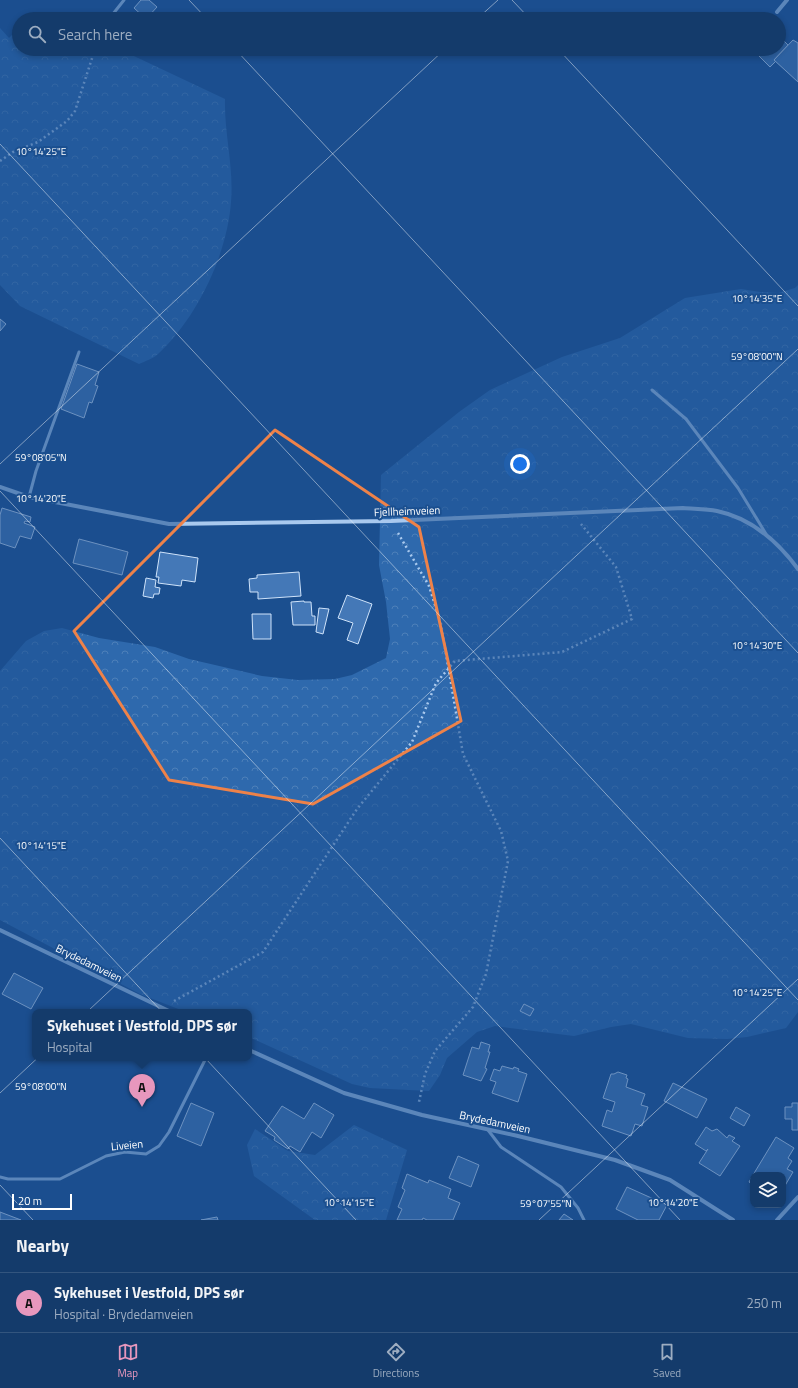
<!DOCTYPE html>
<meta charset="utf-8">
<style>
body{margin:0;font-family:"Titillium Web",sans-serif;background:#214673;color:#f1f3f6}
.controls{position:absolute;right:12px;bottom:12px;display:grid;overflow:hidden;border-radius:8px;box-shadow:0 2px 6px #0003}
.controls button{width:36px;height:36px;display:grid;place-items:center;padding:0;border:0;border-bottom:1px solid #33557e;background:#143b6b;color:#f1f3f6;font:20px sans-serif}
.scale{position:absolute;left:12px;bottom:10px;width:60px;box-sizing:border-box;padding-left:4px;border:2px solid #fff;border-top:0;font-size:11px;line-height:14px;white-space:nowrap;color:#fff;-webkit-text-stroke:3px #1b4f8f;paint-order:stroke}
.you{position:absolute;left:520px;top:464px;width:14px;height:14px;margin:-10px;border:3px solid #fff;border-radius:50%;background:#1a73e8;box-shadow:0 0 0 6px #1a73e833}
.badge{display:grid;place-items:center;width:26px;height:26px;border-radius:50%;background:#e797bd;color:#111;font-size:13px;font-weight:700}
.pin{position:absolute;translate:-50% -33px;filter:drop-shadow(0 1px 2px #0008)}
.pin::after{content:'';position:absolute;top:21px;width:14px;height:12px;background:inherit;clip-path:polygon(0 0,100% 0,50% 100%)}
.popup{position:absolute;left:32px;top:1009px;width:220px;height:52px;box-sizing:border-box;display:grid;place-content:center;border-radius:8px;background:#143b6b;filter:drop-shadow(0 1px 3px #0005);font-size:13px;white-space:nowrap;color:#9dadc1}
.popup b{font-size:15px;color:#f1f3f6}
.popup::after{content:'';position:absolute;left:50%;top:100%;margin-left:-8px;border:8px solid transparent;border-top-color:#143b6b}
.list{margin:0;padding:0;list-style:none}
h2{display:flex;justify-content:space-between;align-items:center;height:52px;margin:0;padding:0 16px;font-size:17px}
h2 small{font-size:13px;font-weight:400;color:#9dadc1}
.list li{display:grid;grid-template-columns:26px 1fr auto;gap:12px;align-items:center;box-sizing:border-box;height:60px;padding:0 16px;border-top:1px solid #33557e}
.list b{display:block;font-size:15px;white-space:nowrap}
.list p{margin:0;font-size:13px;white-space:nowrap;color:#9dadc1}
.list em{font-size:13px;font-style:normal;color:#9dadc1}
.icon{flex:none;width:22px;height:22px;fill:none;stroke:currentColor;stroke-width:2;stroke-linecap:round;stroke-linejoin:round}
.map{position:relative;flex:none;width:798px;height:1220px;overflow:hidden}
.search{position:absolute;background:#143b6b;box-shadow:0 2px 6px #0003;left:12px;right:12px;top:12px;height:44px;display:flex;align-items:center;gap:10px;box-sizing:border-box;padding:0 14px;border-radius:22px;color:#9dadc1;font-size:15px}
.sheet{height:112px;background:#143b6b}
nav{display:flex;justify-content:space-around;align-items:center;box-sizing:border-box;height:56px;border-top:1px solid #33557e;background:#143b6b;font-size:11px;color:#9dadc1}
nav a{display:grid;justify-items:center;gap:2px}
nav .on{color:#e797bd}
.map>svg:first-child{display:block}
</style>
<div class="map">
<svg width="798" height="1220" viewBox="0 0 798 1220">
<defs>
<pattern id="forest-crowns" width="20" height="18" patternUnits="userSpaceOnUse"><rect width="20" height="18" fill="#2e69ad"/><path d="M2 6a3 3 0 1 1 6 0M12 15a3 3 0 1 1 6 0" fill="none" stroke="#4d80b9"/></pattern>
</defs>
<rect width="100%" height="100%" fill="#1b4f8f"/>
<!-- forest -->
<g fill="url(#forest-crowns)">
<path d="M0 28 9 38 19 28V49H119L225 99C224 133 234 167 231 202 227 255 197 318 158 354 153 359 145 361 139 364L20 306 0 285Z"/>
<polygon points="798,285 798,1012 786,1028 747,1037 727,1039 688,1038 631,1024 611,1027 574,1036 495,1026 477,1032 447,1058 440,1075 429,1091 370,1088 352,1084 249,1037 249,1012 186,1012 140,994 0,920 0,671 26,641 44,631 62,628 99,638 155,647 189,659 262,676 298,680 335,679 352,675 386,658 390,639 386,602 379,565 381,475 459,412 490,390 562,357 620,338 685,298 741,289 760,292 778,293 795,288"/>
<polygon points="354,1125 407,1150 386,1220 315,1220 254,1176 247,1145 255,1129 288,1151 315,1155"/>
</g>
<!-- building -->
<g fill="#4478b7" stroke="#cfe3fa">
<polygon points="141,0 149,0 157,7 146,19 134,8"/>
<polygon points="779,36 788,45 774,60 776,61 770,67 753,50 779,49"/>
<polygon points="793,40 798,43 798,82 774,60"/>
<polygon points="0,319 6,324 0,331"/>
<polygon points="77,364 99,372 95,385 98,386 92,403 89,402 84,418 61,409"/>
<polygon points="2,508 31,517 30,522 25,521 24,523 35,527 31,539 20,536 15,548 0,543 0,515"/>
<polygon points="79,539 128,552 122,575 73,563"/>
<polygon points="160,552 198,558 195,582 182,580 181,586 158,583 159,577 156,577"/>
<polygon points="299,572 301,596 258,599 258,592 250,592 249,579 257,578 257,575"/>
<polygon points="146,578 156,580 155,587 160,588 159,594 154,594 153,598 143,596"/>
<polygon points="347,595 372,604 358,644 347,640 353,623 338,618"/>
<polygon points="304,601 304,602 311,602 312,616 315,616 315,625 293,625 291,602"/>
<polygon points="319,608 329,609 323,634 316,632"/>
<polygon points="252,614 271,614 271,639 253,639"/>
<polygon points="14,973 43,988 31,1009 2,994"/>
<polygon points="524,1004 534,1009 530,1016 520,1011"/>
<polygon points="481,1042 490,1045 488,1052 490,1052 485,1068 487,1069 481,1081 463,1075 472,1047 479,1049"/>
<polygon points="502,1066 513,1069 514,1067 519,1069 518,1071 527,1074 518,1102 492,1093 496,1082 490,1080 494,1069 500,1071"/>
<polygon points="618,1072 627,1075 626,1078 628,1079 626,1087 645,1094 641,1105 648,1107 642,1126 635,1124 631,1136 602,1126 607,1110 612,1112 615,1102 603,1098 611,1074 614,1074"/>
<polygon points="673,1083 707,1099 697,1118 664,1101"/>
<polygon points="191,1103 214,1113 201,1146 177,1136"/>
<polygon points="314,1103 334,1115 321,1138 312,1132 300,1152 290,1146 288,1149 274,1140 275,1137 265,1131 282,1106 304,1119"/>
<polygon points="792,1103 798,1103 798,1130 792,1130 792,1119 785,1119 785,1107 792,1107"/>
<polygon points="736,1107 750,1115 744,1126 730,1118"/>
<polygon points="706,1127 712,1131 717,1129 727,1138 729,1135 735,1138 732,1141 740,1146 720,1176 699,1163 708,1149 706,1151 695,1144"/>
<polygon points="776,1137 794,1148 788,1158 792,1161 787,1169 793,1172 783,1189 783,1175 753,1175"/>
<polygon points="458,1156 479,1165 471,1187 449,1178"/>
<polygon points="407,1174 428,1183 429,1180 451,1189 448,1198 460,1203 453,1220 427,1220 423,1218 422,1220 397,1220 402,1209 398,1207 405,1190 402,1188"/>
<polygon points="753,1175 753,1185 749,1182"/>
<polygon points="627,1187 667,1205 659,1220 638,1220 616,1209"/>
<polygon points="0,1212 21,1220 0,1220"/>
<polygon points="564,1214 573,1220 559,1220"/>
<polygon points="217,1217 218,1220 201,1220"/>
</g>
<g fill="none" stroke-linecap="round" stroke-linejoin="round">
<!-- path -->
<g stroke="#a9c9ee" stroke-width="2.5" stroke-dasharray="2 3" stroke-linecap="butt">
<polyline points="0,161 13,152 38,142 67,121 75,111 95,49"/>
<polyline points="398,533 429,586 441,624 463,754 501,831 508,861 486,974 473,1007 435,1051 425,1074 419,1102"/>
<polyline points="174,1001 263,952 357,809 412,742 436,683 455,661 562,652 632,619 616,567 581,524"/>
</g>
<!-- lane -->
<g stroke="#a9c9ee" stroke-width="3">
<polyline points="109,19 124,0"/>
<polyline points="652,390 686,419 738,488 766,534"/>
<polyline points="29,497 36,471 79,352"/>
<polyline points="488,1130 501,1147 561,1187 578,1208 584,1220"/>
<polyline points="0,1177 8,1179 60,1179 106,1156 125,1152 146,1154 159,1146 169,1132 206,1058"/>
</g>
<!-- street -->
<g stroke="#a9c9ee" stroke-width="4">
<polyline points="777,12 787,0"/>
<path d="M0 487 29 497 169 524 391 521 683 508C694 509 706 509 717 511 751 518 778 542 798 569"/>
<polyline points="0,930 171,1012"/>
<polyline points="249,1050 344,1093 422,1115 518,1136 615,1160 670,1180 733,1220"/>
<polyline points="777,1220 798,1197"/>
</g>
</g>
<!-- marked area -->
<path d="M0 0H798V1220H0ZM275 430 419 527 461 721 313 804 169 780 74 631Z" fill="#1b4f8f" fill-opacity=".55" fill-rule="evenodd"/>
<path fill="none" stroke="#ee8249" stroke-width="3" stroke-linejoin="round" d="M275 430 419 527 461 721 313 804 169 780 74 631Z"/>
<!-- ticks -->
<path fill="none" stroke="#fff" stroke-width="1" stroke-opacity="0.45" d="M189 0 207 19M512 0 530 19M477 19 498 0M235 49 798 653M558 49 798 306M0 144 798 1000M0 464 445 49M0 491 680 1220M0 838 356 1220M0 1093 798 349M0 1185 33 1220M539 1220 798 979"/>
<g text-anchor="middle" stroke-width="4" stroke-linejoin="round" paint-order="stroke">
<!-- street labels -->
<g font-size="11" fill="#fff" stroke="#1b4f8f">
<text transform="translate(407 511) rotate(-2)" y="4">Fjellheimveien</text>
<text transform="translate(89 963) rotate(26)" y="4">Brydedamveien</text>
<text transform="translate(495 1122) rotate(12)" y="4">Brydedamveien</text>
<text transform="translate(127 1145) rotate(-5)" y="4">Liveien</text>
</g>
</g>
<g font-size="10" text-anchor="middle" fill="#fff" stroke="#1b4f8f" stroke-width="4" stroke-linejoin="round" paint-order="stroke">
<text x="41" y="155">10°14'25"E</text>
<text x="757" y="302">10°14'35"E</text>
<text x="757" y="360">59°08'00"N</text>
<text x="41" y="461">59°08'05"N</text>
<text x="41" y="502">10°14'20"E</text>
<text x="757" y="649">10°14'30"E</text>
<text x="41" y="849">10°14'15"E</text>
<text x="757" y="996">10°14'25"E</text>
<text x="41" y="1090">59°08'00"N</text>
<text x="349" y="1206">10°14'15"E</text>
<text x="673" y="1206">10°14'20"E</text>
<text x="546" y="1207">59°07'55"N</text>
</g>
</svg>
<div class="controls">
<button><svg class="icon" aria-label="layers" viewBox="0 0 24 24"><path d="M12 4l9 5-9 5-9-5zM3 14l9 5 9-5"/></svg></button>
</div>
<div class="scale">20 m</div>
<div class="you"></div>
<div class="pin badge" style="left:142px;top:1107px">A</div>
<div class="popup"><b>Sykehuset i Vestfold, DPS sør</b>Hospital</div>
<div class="search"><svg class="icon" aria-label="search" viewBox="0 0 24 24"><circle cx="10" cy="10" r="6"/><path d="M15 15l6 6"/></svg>Search here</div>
</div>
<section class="sheet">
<h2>Nearby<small></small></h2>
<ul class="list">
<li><span class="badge">A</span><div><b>Sykehuset i Vestfold, DPS sør</b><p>Hospital · Brydedamveien</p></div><em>250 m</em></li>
</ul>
</section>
<nav>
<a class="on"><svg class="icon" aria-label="map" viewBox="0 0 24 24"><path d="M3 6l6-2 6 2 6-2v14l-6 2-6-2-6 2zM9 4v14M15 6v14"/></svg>Map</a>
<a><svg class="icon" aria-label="directions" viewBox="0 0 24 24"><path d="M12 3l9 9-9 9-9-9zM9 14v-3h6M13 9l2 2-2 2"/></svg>Directions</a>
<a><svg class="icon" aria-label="saved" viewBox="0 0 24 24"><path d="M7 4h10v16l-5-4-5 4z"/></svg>Saved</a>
</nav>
